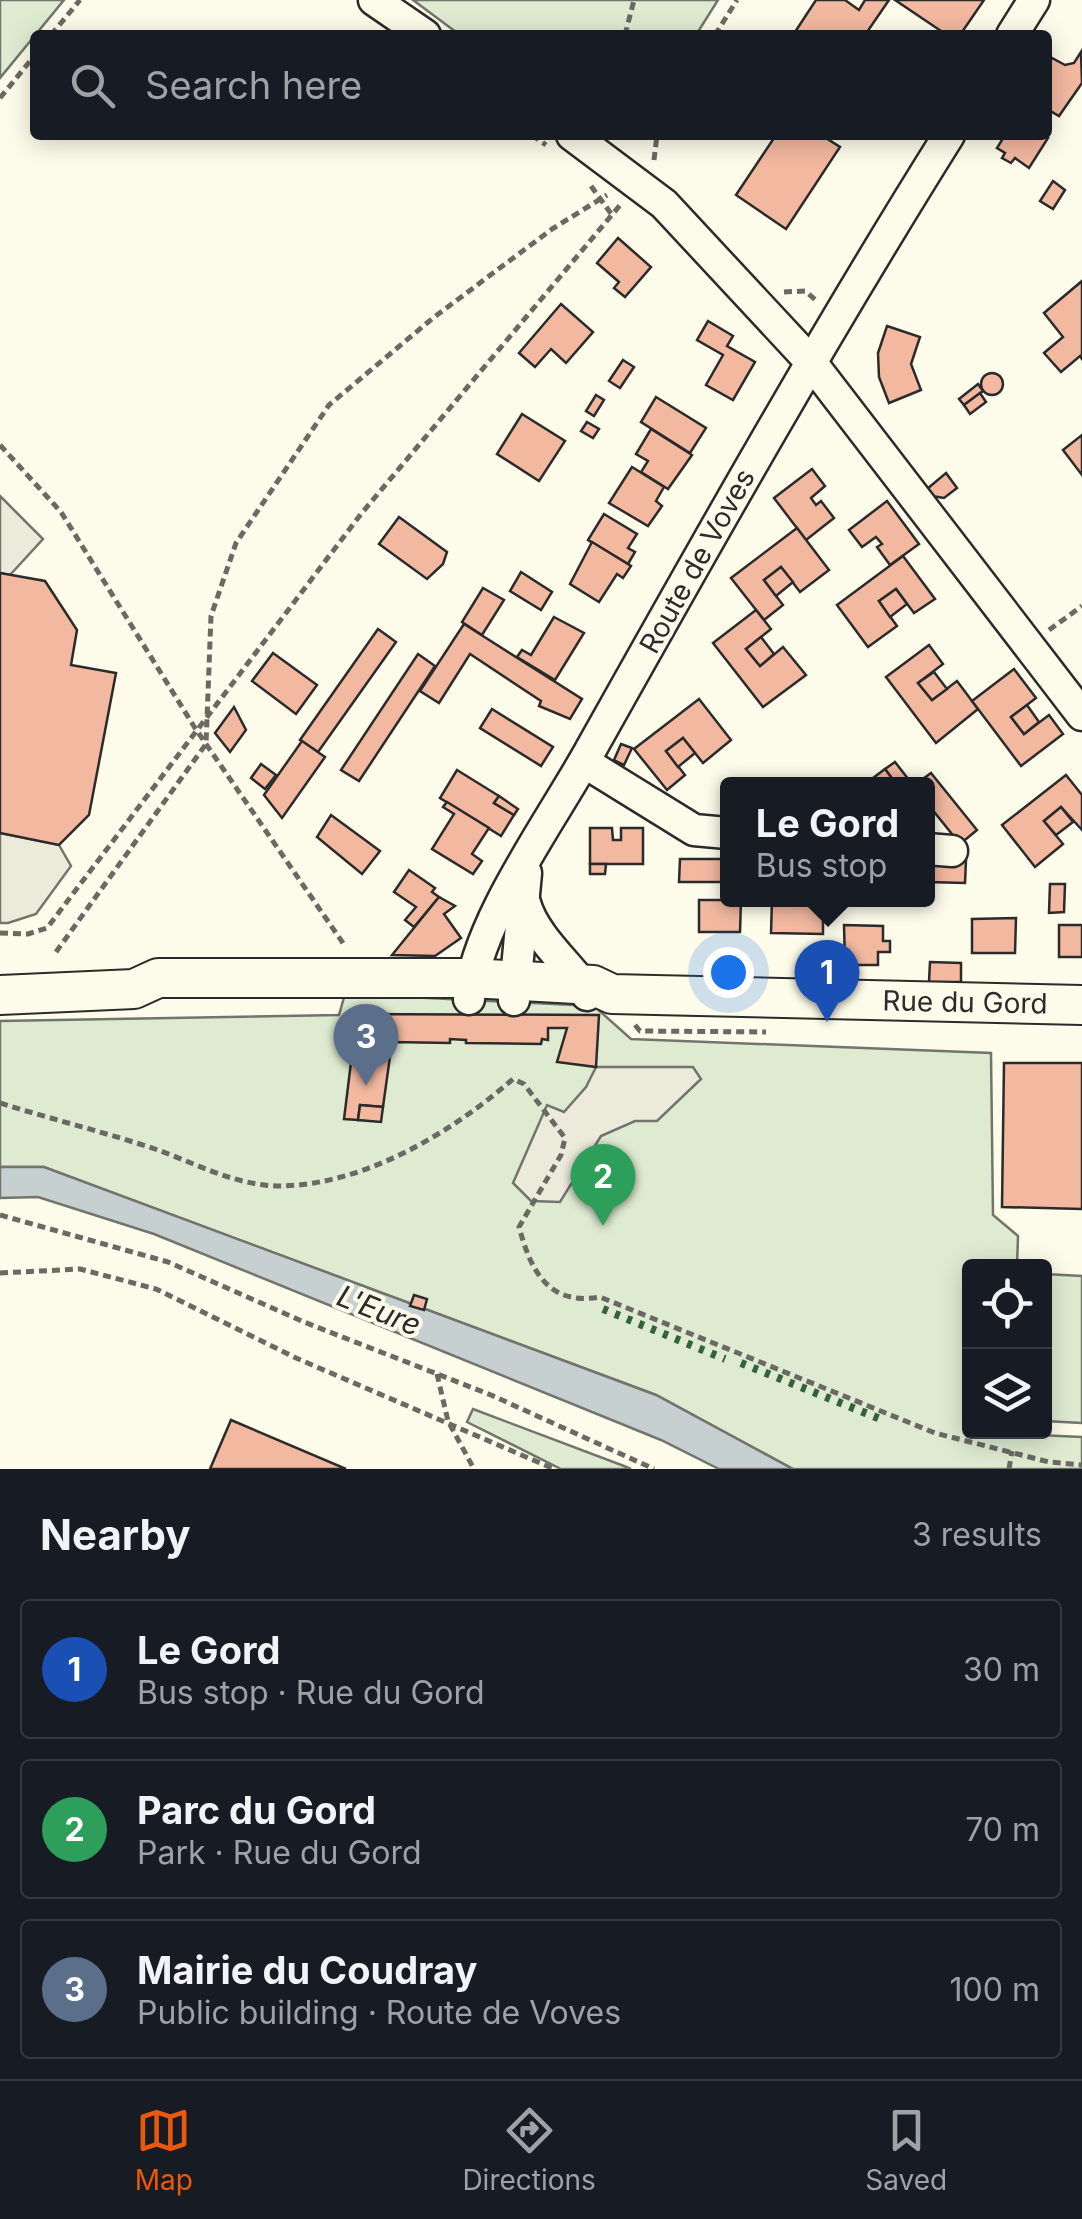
<!DOCTYPE html>
<meta charset="utf-8">
<style>
body{margin:0;font-family:Inter,sans-serif;background:#20242c;color:#f1f3f6}
.controls{position:absolute;right:30px;bottom:30px;display:grid;overflow:hidden;border-radius:10px;box-shadow:0 5px 25px #0003}
.controls button{width:90px;height:90px;display:grid;place-items:center;padding:0;border:0;border-bottom:2px solid #363941;background:#171b24;color:#f1f3f6;font:50px sans-serif}
.you{position:absolute;left:728px;top:972px;width:35px;height:35px;margin:-25px;border:8px solid #fff;border-radius:50%;background:#1a73e8;box-shadow:0 0 0 15px #1a73e833}
.badge{display:grid;place-items:center;width:65px;height:65px;border-radius:50%;background:#ea580c;color:#fff;font-size:32px;font-weight:700}
.pin{position:absolute;translate:-50% -82px;filter:drop-shadow(0 2px 5px #0008)}
.pin::after{content:'';position:absolute;top:52px;width:35px;height:30px;background:inherit;clip-path:polygon(0 0,100% 0,50% 100%)}
.popup{position:absolute;left:720px;top:777px;width:215px;height:130px;box-sizing:border-box;display:grid;place-content:center;border-radius:10px;background:#171b24;filter:drop-shadow(0 2px 8px #0005);font-size:32px;white-space:nowrap;color:#9ea1a6}
.popup b{font-size:38px;color:#f1f3f6}
.popup::after{content:'';position:absolute;left:50%;top:100%;margin-left:-20px;border:20px solid transparent;border-top-color:#171b24}
.list{margin:0;padding:0;list-style:none}
h2{display:flex;justify-content:space-between;align-items:center;height:130px;margin:0;padding:0 40px;font-size:42px}
h2 small{font-size:32px;font-weight:400;color:#9ea1a6}
.list li{display:grid;grid-template-columns:65px 1fr auto;gap:30px;align-items:center;box-sizing:border-box;height:140px;margin:0 20px 20px;padding:0 20px;border:2px solid #363941;border-radius:10px}
.list b{display:block;font-size:38px;white-space:nowrap}
.list p{margin:0;font-size:32px;white-space:nowrap;color:#9ea1a6}
.list em{font-size:32px;font-style:normal;color:#9ea1a6}
.icon{flex:none;width:55px;height:55px;fill:none;stroke:currentColor;stroke-width:2;stroke-linecap:round;stroke-linejoin:round}
.map{position:relative;flex:none;width:1082px;height:1469px;overflow:hidden}
.search{position:absolute;background:#171b24;box-shadow:0 5px 25px #0003;left:30px;right:30px;top:30px;height:110px;display:flex;align-items:center;gap:25px;box-sizing:border-box;padding:0 35px;border-radius:10px;color:#9ea1a6;font-size:38px}
.sheet{height:610px;background:#171b24}
nav{display:flex;justify-content:space-around;align-items:center;box-sizing:border-box;height:140px;border-top:2px solid #363941;background:#171b24;font-size:28px;color:#9ea1a6}
nav a{display:grid;justify-items:center;gap:5px}
nav .on{color:#ea580c}
.map>svg:first-child{display:block}
</style>
<div class="map">
<svg width="1082" height="1469" viewBox="0 0 1082 1469">
<rect width="100%" height="100%" fill="#fdfbea"/>
<!-- green -->
<g fill="#deebd1" stroke="#74746e" stroke-width="2.5">
<polygon points="0,0 64,0 0,78"/>
<polygon points="413,0 718,0 696,35 460,35"/>
<polygon points="345,994 594,1006 631,1039 991,1053 993,1215 1018,1236 1017,1266 970,1266 970,1432 1082,1437 1082,1469 793,1469 656,1395 44,1167 0,1167 0,1021 339,1015"/>
<polygon points="1045,1274 1082,1276 1082,1423 1045,1421"/>
<polygon points="473,1409 624,1466 631,1469 561,1469 467,1422"/>
</g>
<!-- parking -->
<g fill="#eceadb" stroke="#74746e" stroke-width="2.5">
<polygon points="0,496 43,539 10,575 0,573"/>
<polygon points="0,833 59,845 71,866 36,914 8,923 0,923"/>
<polygon points="596,1067 693,1067 701,1079 657,1121 635,1121 601,1136 560,1202 531,1201 513,1183 547,1105 564,1112 586,1087"/>
</g>
<!-- water -->
<polygon fill="#c7d0d0" stroke="#74746e" stroke-width="2.5" points="0,1167 44,1167 656,1395 793,1469 719,1469 661,1440 154,1234 38,1197 0,1198"/>
<!-- building -->
<g fill="#f2b8a0" stroke="#2b2b2b" stroke-width="2.5">
<polygon points="816,0 845,0 859,10 865,0 889,0 865,35 793,35"/>
<polygon points="895,0 984,0 960,35 947,35"/>
<polygon points="1081,52 1082,83 1059,116 1047,109 1047,68 1052,58 1065,65 1074,63"/>
<polygon points="776,135 821,135 840,147 786,229 736,195"/>
<polygon points="1005,135 1043,135 1048,138 1029,168 1015,158 1011,163 1002,158 1005,153 997,148"/>
<polygon points="1053,181 1065,190 1053,209 1040,201"/>
<polygon points="618,238 651,267 625,297 614,288 619,282 597,263"/>
<polygon points="1082,281 1082,359 1080,356 1061,372 1044,353 1063,337 1044,313"/>
<polygon points="561,304 593,332 566,363 551,349 535,367 519,353"/>
<polygon points="708,321 733,336 727,346 755,362 733,400 706,385 723,355 697,340"/>
<polygon points="887,326 920,337 911,364 921,390 889,403 879,377 878,353"/>
<polygon points="623,360 634,367 620,388 609,381"/>
<circle cx="992" cy="384" r="11"/>
<polygon points="978,384 983,391 964,405 959,399"/>
<polygon points="980,393 986,402 970,414 964,405"/>
<polygon points="596,395 604,400 594,416 586,411"/>
<polygon points="656,397 706,428 690,453 641,422"/>
<polygon points="522,414 565,441 539,481 497,454"/>
<polygon points="587,422 599,429 593,438 581,431"/>
<polygon points="651,429 692,455 668,489 641,472 648,461 636,454"/>
<polygon points="1082,435 1082,475 1063,450"/>
<polygon points="632,467 664,487 656,501 662,506 648,526 609,503"/>
<polygon points="812,469 825,486 811,498 816,505 821,501 834,518 806,540 774,498"/>
<polygon points="946,473 957,488 944,498 932,496 927,489"/>
<polygon points="887,501 919,544 890,565 877,547 882,544 876,537 862,547 849,530"/>
<polygon points="604,514 637,534 628,548 635,552 628,564 588,540"/>
<polygon points="399,517 447,552 443,564 427,579 379,544"/>
<polygon points="797,528 829,570 800,592 781,567 764,580 783,605 764,620 731,578"/>
<polygon points="592,542 631,566 623,578 617,574 599,602 570,584"/>
<polygon points="903,556 935,599 914,613 896,589 879,601 897,626 868,647 837,605"/>
<polygon points="781,567 793,582 776,596 764,580"/>
<polygon points="521,572 552,592 541,610 510,591"/>
<polygon points="0,573 45,581 77,630 71,665 116,673 89,815 59,845 0,833"/>
<polygon points="483,588 504,600 482,635 462,622"/>
<polygon points="896,589 907,604 890,617 879,601"/>
<polygon points="756,610 771,629 746,649 760,666 783,647 806,675 763,707 713,643"/>
<polygon points="554,617 584,633 555,680 517,657 522,650 531,655"/>
<polygon points="464,624 582,699 570,719 539,706 541,701 470,654 439,703 420,691"/>
<polygon points="378,629 396,642 318,752 300,740"/>
<polygon points="761,637 774,654 760,666 746,649"/>
<polygon points="929,645 943,664 918,683 932,700 957,681 978,709 936,743 886,677"/>
<polygon points="273,653 317,685 296,714 252,681"/>
<polygon points="418,654 435,666 359,781 341,770"/>
<polygon points="1014,669 1036,698 1011,717 1024,734 1049,715 1063,734 1021,766 972,701"/>
<polygon points="934,672 947,689 932,700 918,683"/>
<polygon points="699,699 731,740 703,763 683,738 666,751 685,775 667,790 634,749"/>
<polygon points="1027,705 1039,722 1024,734 1011,717"/>
<polygon points="234,707 246,730 230,752 215,733"/>
<polygon points="492,709 553,747 541,766 480,728"/>
<polygon points="683,738 695,753 678,767 666,751"/>
<polygon points="302,741 325,757 282,818 264,795"/>
<polygon points="621,744 632,748 624,765 614,760"/>
<polygon points="895,762 909,780 903,784 896,784 885,769"/>
<polygon points="261,764 276,775 265,789 251,778"/>
<polygon points="885,769 896,784 865,784"/>
<polygon points="457,770 499,796 494,803 514,815 501,836 440,798"/>
<polygon points="931,773 977,830 960,844 927,803 927,784 916,784"/>
<polygon points="1066,775 1082,795 1082,830 1061,807 1044,821 1063,844 1035,867 1002,825"/>
<polygon points="499,796 518,809 514,815 494,803"/>
<polygon points="447,802 489,828 472,854 482,861 473,874 432,849 454,814 443,807"/>
<polygon points="1061,807 1073,822 1056,835 1044,821"/>
<polygon points="331,815 380,851 362,874 317,837"/>
<polygon points="590,828 612,828 613,840 621,840 621,828 643,828 643,864 590,864"/>
<polygon points="680,859 727,859 727,882 679,882"/>
<polygon points="927,860 966,860 965,883 927,882"/>
<polygon points="590,864 606,864 605,874 590,874"/>
<polygon points="409,870 435,888 432,892 439,897 414,927 405,920 416,907 394,892"/>
<polygon points="1050,884 1065,884 1064,912 1049,913"/>
<polygon points="439,897 455,906 444,914 461,938 435,956 392,955"/>
<polygon points="699,900 741,900 740,932 699,932"/>
<polygon points="772,900 823,900 823,934 771,933"/>
<polygon points="1016,918 1015,953 972,953 972,919"/>
<polygon points="844,925 883,926 883,941 890,941 890,952 878,952 878,965 845,965"/>
<rect x="1059" y="925" width="23" height="32"/>
<polygon points="930,962 961,963 961,982 929,982"/>
<polygon points="357,1014 599,1015 596,1067 557,1062 567,1028 548,1028 548,1040 542,1039 541,1044 466,1043 466,1040 450,1039 450,1043 392,1042 383,1107 360,1105 358,1120 344,1119"/>
<polygon points="1004,1063 1082,1063 1082,1209 1002,1207"/>
<polygon points="360,1105 383,1107 381,1122 358,1120"/>
<polygon points="414,1295 427,1299 424,1310 410,1306"/>
<polygon points="231,1420 346,1469 210,1469"/>
</g>
<g fill="none" stroke-linecap="round" stroke-linejoin="round">
<defs>
<g id="minor">
<polyline points="374,0 425,35"/>
<polyline points="1012,35 1034,0"/>
<polyline points="572,135 664,204 810,361 1082,715"/>
<polyline points="584,762 694,830 727,833"/>
<polyline points="927,849 952,851"/>
<path d="M525 903C535 941 584 977 587 995"/>
<path d="M469 999C477 920 552 820 591 749 707 542 823 336 949 135"/>
<polyline points="514,1000 526,873"/>
</g>
<polyline id="major" points="0,995 134,989 158,978 471,978 593,985 612,994 1082,1005"/>
</defs>
<!-- minor casing -->
<use href="#minor" stroke="#2b2b2b" stroke-width="35"/>
<!-- major casing -->
<use href="#major" stroke="#2b2b2b" stroke-width="42"/>
<!-- path -->
<g stroke="#6a6964" stroke-width="5" stroke-dasharray="8 5" stroke-linecap="butt">
<polyline points="51,35 80,0"/>
<polyline points="625,35 634,0"/>
<polyline points="715,35 737,0"/>
<polyline points="0,98 35,55"/>
<polyline points="532,135 546,145"/>
<polyline points="654,160 657,135"/>
<polyline points="591,186 612,215"/>
<polyline points="784,292 805,291 818,302"/>
<polyline points="0,445 61,512 195,728 345,946"/>
<polyline points="1049,630 1082,606"/>
<polyline points="0,933 28,934 47,928 361,514 621,204"/>
<polyline points="56,952 206,744 211,616 236,543 329,405 433,318 552,229 607,195"/>
<polyline points="635,1025 640,1031 766,1032"/>
<path d="M0 1103C51 1119 104 1132 155 1149 195 1163 236 1186 280 1186 364 1185 451 1133 513 1079L524 1084 565 1138 561 1155 519 1227C531 1271 548 1306 600 1297L935 1433 1049 1462 1082 1465"/>
<polyline points="0,1215 168,1262 304,1322 491,1395 654,1469"/>
<polyline points="0,1273 80,1269 156,1289 296,1358 554,1469"/>
<polyline points="437,1374 448,1421 474,1469"/>
<polyline points="1009,1469 1012,1451"/>
</g>
<!-- minor -->
<use href="#minor" stroke="#fdfbea" stroke-width="30"/>
<!-- major -->
<use href="#major" stroke="#fdfbea" stroke-width="38"/>
<!-- hedge -->
<g stroke="#34623c" stroke-width="8" stroke-dasharray="5 8" stroke-linecap="butt">
<polyline points="603,1309 725,1359"/>
<polyline points="741,1363 883,1420"/>
</g>
</g>
<g text-anchor="middle" stroke-width="8" stroke-linejoin="round" paint-order="stroke">
<!-- street labels -->
<g font-size="28" fill="#2b2b2b" stroke="#fdfbea">
<text transform="translate(697 561) rotate(-61)" y="10">Route de Voves</text>
<text transform="translate(965 1002) rotate(1)" y="10">Rue du Gord</text>
</g>
<!-- water labels -->
<g font-size="30" font-style="italic" fill="#2b2b2b" stroke="#fdfbea">
<text transform="translate(379 1311) rotate(22)" y="10">L'Eure</text>
</g>
</g>
</svg>
<div class="controls">
<button><svg class="icon" aria-label="locate" viewBox="0 0 24 24"><circle cx="12" cy="12" r="6"/><path d="M12 2v4M12 18v4M2 12h4M18 12h4"/></svg></button>
<button><svg class="icon" aria-label="layers" viewBox="0 0 24 24"><path d="M12 4l9 5-9 5-9-5zM3 14l9 5 9-5"/></svg></button>
</div>
<div class="you"></div>
<div class="pin badge" style="left:827px;top:1022px;background:#1a4fb4">1</div>
<div class="popup"><b>Le Gord</b>Bus stop</div>
<div class="pin badge" style="left:603px;top:1226px;background:#2e9e5b">2</div>
<div class="pin badge" style="left:366px;top:1086px;background:#5c6f8a">3</div>
<div class="search"><svg class="icon" aria-label="search" viewBox="0 0 24 24"><circle cx="10" cy="10" r="6"/><path d="M15 15l6 6"/></svg>Search here</div>
</div>
<section class="sheet">
<h2>Nearby<small>3 results</small></h2>
<ul class="list">
<li><span class="badge" style="background:#1a4fb4">1</span><div><b>Le Gord</b><p>Bus stop · Rue du Gord</p></div><em>30 m</em></li>
<li><span class="badge" style="background:#2e9e5b">2</span><div><b>Parc du Gord</b><p>Park · Rue du Gord</p></div><em>70 m</em></li>
<li><span class="badge" style="background:#5c6f8a">3</span><div><b>Mairie du Coudray</b><p>Public building · Route de Voves</p></div><em>100 m</em></li>
</ul>
</section>
<nav>
<a class="on"><svg class="icon" aria-label="map" viewBox="0 0 24 24"><path d="M3 6l6-2 6 2 6-2v14l-6 2-6-2-6 2zM9 4v14M15 6v14"/></svg>Map</a>
<a><svg class="icon" aria-label="directions" viewBox="0 0 24 24"><path d="M12 3l9 9-9 9-9-9zM9 14v-3h6M13 9l2 2-2 2"/></svg>Directions</a>
<a><svg class="icon" aria-label="saved" viewBox="0 0 24 24"><path d="M7 4h10v16l-5-4-5 4z"/></svg>Saved</a>
</nav>
